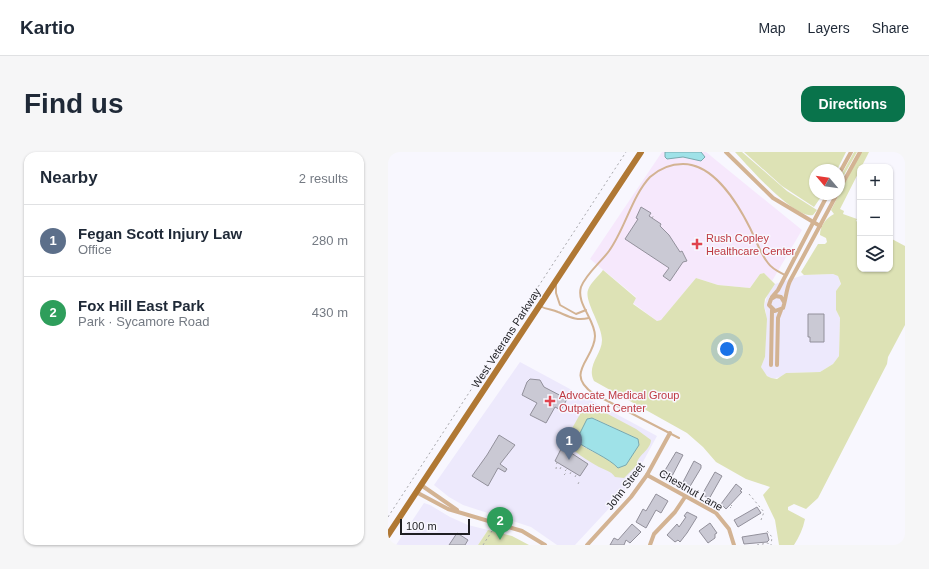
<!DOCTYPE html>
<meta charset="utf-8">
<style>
body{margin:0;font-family:Arial,sans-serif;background:#f6f6f7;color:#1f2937}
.controls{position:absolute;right:12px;top:12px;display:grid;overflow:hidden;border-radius:8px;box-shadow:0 1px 3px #0004}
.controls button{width:36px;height:36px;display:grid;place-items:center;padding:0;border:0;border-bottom:1px solid #e0e1e3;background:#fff;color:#1f2937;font:20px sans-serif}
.compass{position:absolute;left:421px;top:12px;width:36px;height:36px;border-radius:50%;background:#fff;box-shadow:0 1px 3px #0004;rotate:299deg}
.scale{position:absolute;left:12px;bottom:10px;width:70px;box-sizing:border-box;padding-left:4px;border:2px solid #1f1f23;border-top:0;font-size:11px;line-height:14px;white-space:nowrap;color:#1f1f23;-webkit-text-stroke:3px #f8f7fe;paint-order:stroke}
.you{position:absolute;left:339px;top:197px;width:14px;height:14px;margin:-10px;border:3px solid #fff;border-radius:50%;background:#1a73e8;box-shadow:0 0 0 6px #1a73e833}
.badge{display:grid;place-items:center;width:26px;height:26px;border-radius:50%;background:#09734b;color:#fff;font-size:13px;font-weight:700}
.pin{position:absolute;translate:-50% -33px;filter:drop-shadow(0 1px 2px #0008)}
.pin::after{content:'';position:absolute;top:21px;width:14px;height:12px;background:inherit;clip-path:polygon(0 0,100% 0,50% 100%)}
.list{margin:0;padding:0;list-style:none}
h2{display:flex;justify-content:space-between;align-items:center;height:52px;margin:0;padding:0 16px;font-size:17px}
h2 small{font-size:13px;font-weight:400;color:#747a83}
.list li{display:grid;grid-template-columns:26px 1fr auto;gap:12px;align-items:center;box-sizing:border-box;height:72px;padding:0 16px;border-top:1px solid #e0e1e3}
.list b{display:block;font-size:15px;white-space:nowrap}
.list p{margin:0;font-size:13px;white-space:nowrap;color:#747a83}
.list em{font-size:13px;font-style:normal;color:#747a83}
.icon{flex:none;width:22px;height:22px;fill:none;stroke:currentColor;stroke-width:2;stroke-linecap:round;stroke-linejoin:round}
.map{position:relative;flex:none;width:517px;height:393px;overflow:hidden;border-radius:12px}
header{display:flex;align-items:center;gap:24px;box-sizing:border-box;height:56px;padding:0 20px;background:#fff;border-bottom:1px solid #e0e1e3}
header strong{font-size:19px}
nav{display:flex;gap:22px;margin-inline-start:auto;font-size:14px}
.intro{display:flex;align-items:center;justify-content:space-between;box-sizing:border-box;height:96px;padding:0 24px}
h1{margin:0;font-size:28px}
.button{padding:10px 18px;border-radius:12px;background:#09734b;color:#fff;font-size:14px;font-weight:700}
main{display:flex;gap:24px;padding:0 24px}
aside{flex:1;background:#fff;border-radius:12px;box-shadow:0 1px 3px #0004}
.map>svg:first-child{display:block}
</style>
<header>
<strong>Kartio</strong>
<nav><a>Map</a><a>Layers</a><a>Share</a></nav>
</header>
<div class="intro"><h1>Find us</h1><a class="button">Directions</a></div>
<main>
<aside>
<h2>Nearby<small>2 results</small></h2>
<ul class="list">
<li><span class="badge" style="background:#5c6f8a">1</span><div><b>Fegan Scott Injury Law</b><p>Office</p></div><em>280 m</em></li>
<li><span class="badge" style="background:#2e9e5b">2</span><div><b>Fox Hill East Park</b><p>Park · Sycamore Road</p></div><em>430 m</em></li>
</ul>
</aside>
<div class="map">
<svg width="517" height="393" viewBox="0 0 517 393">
<rect width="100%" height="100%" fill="#f8f7fe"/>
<!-- built -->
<g fill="#ede9fc">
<polygon points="445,122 450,124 453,133 448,139 448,158 452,166 451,204 445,212 432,220 398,221 393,225 383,227 374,219 373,215 377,205 378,160 376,154 380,142 387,132 416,123"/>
<polygon points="132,210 269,284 244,330 227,350 187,393 169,393 143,375 75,353 61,345 46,333"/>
<polygon points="36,351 42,353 62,365 80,373 100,378 90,393 8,393"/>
</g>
<!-- medical -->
<polygon fill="#f6e8fc" points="274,0 318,0 414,78 384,129 376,121 372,122 362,136 330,133 308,126 273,168 269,169 245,151 248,145 202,107"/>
<!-- green -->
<g fill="#dde2b5" fill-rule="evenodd">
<path d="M347 0H354L399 39 429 58 425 63C406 67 360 14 347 0Z"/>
<polygon points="356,0 458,0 449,18 427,18 427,42 435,42 426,55 394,34"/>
<polygon points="466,0 469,0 451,32 451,27"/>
<path d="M473 0H481L452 57 456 59 455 62 469 67 468 69 472 71V117H502V86L517 94V173L500 205 499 212 430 346 418 357 406 352 400 355V358L417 367C415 377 411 385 406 393H391L387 368 375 343 382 335 358 327 328 310 315 295 299 281 206 229C198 214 214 202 214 188 214 173 196 149 200 138 203 130 211 124 215 118L248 146 245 152 269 169 273 168 308 126 330 133 362 136 372 122 376 121 387 132 377 147 376 154 379 167 377 205 373 215 379 224 383 226 389 227 398 221 432 220 445 212 451 204 452 166 448 158V139L453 132 450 124 445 122 416 123 413 120 430 92H437L439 90 438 86 432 83C432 74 438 66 446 62L443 58Z"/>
<path d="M201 252 248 277 263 288C263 298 248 304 249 313L236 326 227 325C223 319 217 318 211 315 200 309 184 299 177 289L196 255ZM205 266 250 287 251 293 238 313 230 316C221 306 206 301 194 294L199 267Z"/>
<polygon points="100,378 124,384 141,393 90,393"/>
</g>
<!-- water -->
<g fill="#9fe2e8" stroke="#79a8ad">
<polygon points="277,0 313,0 317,5 313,9 295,5 279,7 277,5"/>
<path d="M204 266 250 287 251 293 238 313 230 316C221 306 200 298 188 289L199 267Z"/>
</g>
<!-- building -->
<g fill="#cac9d4" stroke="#92909b">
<polygon points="253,55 263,61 261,64 273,72 272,74 281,83 292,100 294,99 299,109 295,110 282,129 275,124 281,116 237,87 250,67 248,66"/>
<polygon points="420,162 436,162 436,190 422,190 422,185 420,185"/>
<polygon points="142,227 152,228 156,235 179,247 173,258 167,255 158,271 142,263 149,251 134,243 139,230"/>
<polygon points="111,283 127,293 112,312 119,317 117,320 110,316 100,334 84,324 99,303"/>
<polygon points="174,295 200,312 192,324 167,309"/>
<polygon points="288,300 295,303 283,326 276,323 276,320"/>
<polygon points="306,309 313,313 313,316 301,336 294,332"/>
<polygon points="327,320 334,324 321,347 315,343 315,341"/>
<polygon points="348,332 354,337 352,339 354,340 338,357 333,352"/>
<polygon points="268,342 280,349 273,361 268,358 258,376 248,370 255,357 258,359"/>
<polygon points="369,355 373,361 350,375 346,368 348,367"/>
<polygon points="299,360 309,365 299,381 292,390 290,388 287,390 279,383 289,372 291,375 298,365 296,364"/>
<polygon points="322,371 329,381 327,382 327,386 320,391 311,379"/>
<polygon points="244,372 253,380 242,391 238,388 236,393 222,393 226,386 230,388"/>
<polygon points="69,381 80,388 77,393 61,393"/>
<polygon points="379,381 381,388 379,390 356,392 354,385"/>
</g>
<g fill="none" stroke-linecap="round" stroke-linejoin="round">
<!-- path -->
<g stroke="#a7a7ac" stroke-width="1" stroke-dasharray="2 3" stroke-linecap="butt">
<polyline points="264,66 266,63"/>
<polyline points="168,317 169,310"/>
<polyline points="172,317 174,313"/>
<polyline points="177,319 179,317"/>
<polyline points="182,322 183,320"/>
<polyline points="176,323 179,320"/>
<polyline points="187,325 188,323"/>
<polyline points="190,332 192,328"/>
<polyline points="361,342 376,360 373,368"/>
<polyline points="343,353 344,354"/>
<polyline points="342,355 343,356"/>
<polyline points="0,365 238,0"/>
<polyline points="379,379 384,385 383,393"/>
<polyline points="95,393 104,379"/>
<polyline points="369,393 380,391 382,393"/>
</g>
<!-- service -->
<g stroke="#d3b393" stroke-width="2">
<polyline points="168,132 168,141 172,153 188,162 198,158"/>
<path d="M152 154C159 158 164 157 170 160 182 165 188 169 201 166"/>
<path d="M291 286 206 242C175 221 207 207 207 184 207 167 188 152 193 135 198 122 213 110 221 99 237 77 244 44 262 25 271 17 283 12 295 12 326 12 350 52 362 76 368 88 372 101 380 111 384 117 391 120 397 123"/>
</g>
<!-- minor -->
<g stroke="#d3b393" stroke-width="4">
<polyline points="338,0 385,46 432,74"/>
<polyline points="451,22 463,0"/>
<polyline points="451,38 472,0"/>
<polyline points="384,145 390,138 440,42"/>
<path d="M396 150 393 145 388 144 383 147 381 153 387 159 395 156C398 147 398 138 402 129L449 42"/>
<polyline points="383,213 384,158"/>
<polyline points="389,213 390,166 393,158"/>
<polyline points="259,323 328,361 341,377 346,393"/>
<polyline points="33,333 69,358"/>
<polyline points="28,340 60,357 134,379 157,393"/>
<polyline points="199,393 243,345 259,323 282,281"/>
<polyline points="262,393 266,382 287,360 297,345"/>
</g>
<!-- primary -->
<polyline stroke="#b07834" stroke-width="6" points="0,383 253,0"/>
</g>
<!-- markers -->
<g fill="#e0444e" stroke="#f8f7fe" stroke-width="1.5">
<path d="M307 86h4v4h4v4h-4v4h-4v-4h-4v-4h4z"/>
<path d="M160 243h4v4h4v4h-4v4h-4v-4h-4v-4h4z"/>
</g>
<g text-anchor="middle" stroke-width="3" stroke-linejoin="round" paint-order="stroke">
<!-- health labels -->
<g font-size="11" fill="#be3a42" stroke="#f8f7fe" text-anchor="start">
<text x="318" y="90">Rush Copley<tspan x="318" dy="13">Healthcare Center</tspan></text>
<text x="171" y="247">Advocate Medical Group<tspan x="171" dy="13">Outpatient Center</tspan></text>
</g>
<!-- street labels -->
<g font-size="11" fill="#1f1f23" stroke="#f8f7fe">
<text transform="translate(118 186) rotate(-57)" y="4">West Veterans Parkway</text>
<text transform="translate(237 334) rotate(-53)" y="4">John Street</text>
<text transform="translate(303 338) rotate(30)" y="4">Chestnut Lane</text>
</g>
</g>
</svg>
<div class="controls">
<button>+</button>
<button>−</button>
<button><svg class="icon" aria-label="layers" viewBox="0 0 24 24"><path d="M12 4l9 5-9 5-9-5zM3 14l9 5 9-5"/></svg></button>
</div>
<svg class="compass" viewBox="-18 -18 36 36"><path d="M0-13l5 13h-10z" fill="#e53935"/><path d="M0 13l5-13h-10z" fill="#747a83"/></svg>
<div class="scale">100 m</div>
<div class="you"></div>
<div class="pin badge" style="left:181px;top:308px;background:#5c6f8a">1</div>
<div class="pin badge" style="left:112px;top:388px;background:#2e9e5b">2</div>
</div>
</main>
